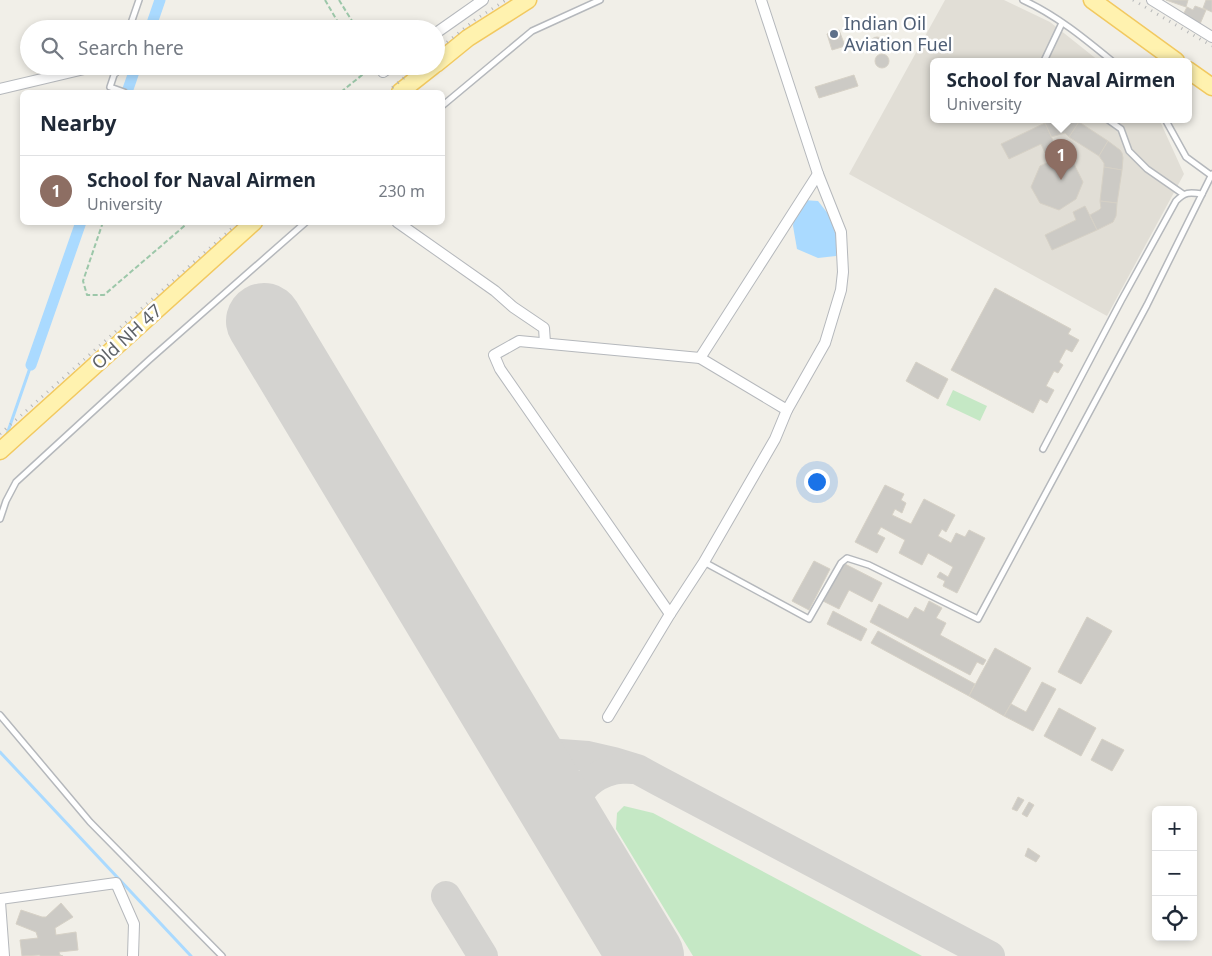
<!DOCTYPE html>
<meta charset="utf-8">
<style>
body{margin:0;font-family:"Noto Sans",sans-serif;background:#f2f2f3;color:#1f2937}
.controls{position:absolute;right:15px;bottom:15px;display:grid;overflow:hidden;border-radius:8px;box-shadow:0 2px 8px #0003}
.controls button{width:45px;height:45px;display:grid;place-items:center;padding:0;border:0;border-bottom:1px solid #e0e1e3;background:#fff;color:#1f2937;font:25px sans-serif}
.you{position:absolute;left:816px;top:481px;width:18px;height:18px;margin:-12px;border:4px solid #fff;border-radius:50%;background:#1a73e8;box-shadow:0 0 0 8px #1a73e833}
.badge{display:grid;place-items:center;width:32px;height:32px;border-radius:50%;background:#1a73e8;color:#fff;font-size:16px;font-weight:700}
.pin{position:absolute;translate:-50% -41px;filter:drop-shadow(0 1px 2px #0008)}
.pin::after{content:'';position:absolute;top:26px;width:18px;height:15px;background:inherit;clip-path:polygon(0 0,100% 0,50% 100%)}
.popup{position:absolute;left:930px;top:58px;width:262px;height:65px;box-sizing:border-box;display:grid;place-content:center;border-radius:8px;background:#fff;filter:drop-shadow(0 1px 4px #0005);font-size:16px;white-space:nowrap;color:#747a83}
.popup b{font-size:19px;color:#1f2937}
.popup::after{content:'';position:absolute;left:50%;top:100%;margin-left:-10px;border:10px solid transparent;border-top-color:#fff}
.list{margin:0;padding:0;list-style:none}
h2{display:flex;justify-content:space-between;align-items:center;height:65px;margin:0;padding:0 20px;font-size:21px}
h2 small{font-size:16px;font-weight:400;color:#747a83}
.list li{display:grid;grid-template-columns:32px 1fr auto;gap:15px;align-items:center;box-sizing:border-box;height:70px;padding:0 20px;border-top:1px solid #e0e1e3}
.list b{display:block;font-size:19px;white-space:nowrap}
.list p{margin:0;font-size:16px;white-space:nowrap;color:#747a83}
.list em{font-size:16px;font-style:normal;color:#747a83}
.icon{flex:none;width:28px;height:28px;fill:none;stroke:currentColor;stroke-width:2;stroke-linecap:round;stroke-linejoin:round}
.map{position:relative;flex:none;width:1212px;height:956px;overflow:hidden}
.search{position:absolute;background:#fff;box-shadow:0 2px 8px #0003;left:20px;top:20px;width:425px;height:55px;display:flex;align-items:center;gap:12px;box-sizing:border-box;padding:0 18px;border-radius:28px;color:#747a83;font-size:19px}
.panel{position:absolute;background:#fff;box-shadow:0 2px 8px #0003;left:20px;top:90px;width:425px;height:135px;border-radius:8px}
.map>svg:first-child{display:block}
</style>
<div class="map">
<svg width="1212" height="956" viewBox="0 0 1212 956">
<rect width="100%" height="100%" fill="#f1efe8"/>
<!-- education -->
<polygon fill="#e1ded6" points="945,0 1004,0 1050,22 1099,61 934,61 934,119 1159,119 1184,174 1107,316 849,174"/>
<!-- green -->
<g fill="#c5e8c5">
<polygon points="953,390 987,406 980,421 946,405"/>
<polygon points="624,806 653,813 922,956 693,956 616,829 617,813"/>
</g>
<!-- water -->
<polygon fill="#aadaff" points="803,200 818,201 829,215 836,235 836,256 818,258 797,249 793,226 795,211"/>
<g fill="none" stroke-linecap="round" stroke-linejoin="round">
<!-- stream -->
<g stroke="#aadaff" stroke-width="3">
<polyline points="6,437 31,365"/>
<polyline points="0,752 191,956"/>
</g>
<!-- canal -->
<g stroke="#aadaff" stroke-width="11">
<polyline points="150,29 160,0"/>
<polyline points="127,92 136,66"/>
<polyline points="31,365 81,222"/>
</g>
<!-- taxiway -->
<g stroke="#d4d3d0" stroke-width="30">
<polyline points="497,708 521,736 535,749 547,753 588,756 614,762 637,769 659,781 990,956"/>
<path d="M585 855C581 840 574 824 575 809 576 788 594 775 613 770 619 768 626 769 632 769"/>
<polyline points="446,896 483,956"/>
<polyline points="636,956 638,943"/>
</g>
<!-- runway -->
<polyline stroke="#d4d3d0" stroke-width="76" points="264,321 646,956"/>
</g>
<!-- building -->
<g fill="#cccac5" stroke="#d6d1c6">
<polygon points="1166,0 1188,0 1186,7"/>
<polygon points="1206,0 1212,0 1212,12 1203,8"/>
<polygon points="1195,6 1206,10 1200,24 1182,17 1187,7 1193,10"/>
<polygon points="839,30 845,46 832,50 827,34"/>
<circle cx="877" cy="44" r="7"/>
<circle cx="882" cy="61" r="7"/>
<polygon points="854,75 858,86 819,98 815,87"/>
<polygon points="1055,119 1074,119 1079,122 1069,137 1065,133 1051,137 1045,123"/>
<polygon points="1079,122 1108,141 1099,156 1069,137"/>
<polygon points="1045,123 1056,147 1045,153 1041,144 1009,159 1001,144"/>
<polygon points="1108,141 1120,150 1122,153 1123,158 1122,170 1104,167 1104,163 1099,156"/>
<polygon points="1057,158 1074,164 1083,182 1076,199 1059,210 1040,203 1031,187 1040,166"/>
<polygon points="1104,167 1122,170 1117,203 1100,201"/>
<polygon points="1100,201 1117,203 1116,216 1113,222 1097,230 1090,215 1099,210 1101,208"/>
<polygon points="1085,206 1097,230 1052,250 1045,235 1076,220 1073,212"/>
<polygon points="995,288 1071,329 1068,334 1079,340 1072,352 1066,349 1059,362 1063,365 1058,373 1054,371 1046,386 1054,390 1047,403 1040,399 1033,413 951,370"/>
<polygon points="916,362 948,379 938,399 906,381"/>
<polygon points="885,485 904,494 901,500 906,503 902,513 895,509 892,515 911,524 924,499 955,515 946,532 942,529 938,536 951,543 956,533 965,537 969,530 985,538 957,593 943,586 945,581 937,577 940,572 948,577 953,567 928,553 922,565 899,553 905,540 881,527 877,534 885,538 877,553 855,542"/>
<polygon points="814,561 830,569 809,610 792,601"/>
<polygon points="843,563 882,583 872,602 849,590 839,609 823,601"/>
<polygon points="929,601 942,608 936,618 946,623 940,635 986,660 983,665 977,662 970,675 870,622 879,604 908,619 915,607 924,612"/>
<polygon points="833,611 867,629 861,641 827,624"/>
<polygon points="1087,617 1112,631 1081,684 1058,672"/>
<polygon points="878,631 975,684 969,696 871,643"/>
<polygon points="995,648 1031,668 1004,716 969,696"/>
<polygon points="1042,682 1056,689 1033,731 1004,716 1011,704 1026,712"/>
<polygon points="1059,708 1096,728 1081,756 1044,736"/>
<polygon points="1102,739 1124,750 1112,771 1091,760"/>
<polygon points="1018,797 1024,800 1017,811 1012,809"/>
<polygon points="1029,802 1034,805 1027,817 1022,814"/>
<polygon points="1028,848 1040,856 1036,862 1025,856"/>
<polygon points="61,903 73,917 55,928 56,935 76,932 78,950 59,952 60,955 63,956 40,956 40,955 22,956 20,940 38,938 36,932 16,924 21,910 42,917 46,917"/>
</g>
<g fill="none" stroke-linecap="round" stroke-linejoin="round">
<defs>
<g id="service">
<path d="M1023 0C1056 15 1084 38 1112 61"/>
<polyline points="129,29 139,0"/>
<polyline points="1044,61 1062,23"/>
<polyline points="116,69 110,87 124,92"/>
<polyline points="442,106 532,31 600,0"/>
<polyline points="1107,119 1121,129 1129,151 1147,169 1183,194"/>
<polyline points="1165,119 1186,157 1212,176"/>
<path d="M1043 449 1121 301 1176 201C1185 192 1189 192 1202 194"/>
<polyline points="0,519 6,501 16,482 149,360 306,222"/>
<polyline points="704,562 809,619 841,563 847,558 869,565 978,619 1147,305 1212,174"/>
<polyline points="0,715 90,822 222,956"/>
</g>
<g id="minor">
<polyline points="1152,0 1212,37"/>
<polyline points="436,33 483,0"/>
<polyline points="106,66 115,71"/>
<polyline points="383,72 392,66"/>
<polyline points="0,89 97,66"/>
<polyline points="397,222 495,291 513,307 544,328 545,343"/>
<polyline points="700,358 818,174"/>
<polyline points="670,614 500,369 494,355 519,341 700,358 787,410"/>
<polyline points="608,717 670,614 704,562 775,439 787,410 825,343 841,290 843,272 841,232 818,174 761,0"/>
<polyline points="0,899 116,883 134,924 133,956"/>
<polyline points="0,902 4,956"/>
</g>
<g id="primary">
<polyline points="1092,0 1176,61"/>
<polyline points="436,64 468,38 528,0"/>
<polyline points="1188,70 1212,87"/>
<polyline points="400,92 433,66"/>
<polyline points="0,451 254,222"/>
</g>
</defs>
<!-- service casing -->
<use href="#service" stroke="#b5b8bc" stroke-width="8"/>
<!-- minor casing -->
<use href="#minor" stroke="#b5b8bc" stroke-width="12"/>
<!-- primary casing -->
<use href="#primary" stroke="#f2c960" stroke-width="19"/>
<!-- path -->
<g stroke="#9cc7a9" stroke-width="2" stroke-dasharray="5 2.5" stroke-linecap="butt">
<polyline points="325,0 342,29"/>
<polyline points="339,0 357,29"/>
<polyline points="341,92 367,71 364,66"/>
<polyline points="103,222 83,281 87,295 104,295 189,222"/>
</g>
<!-- service -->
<use href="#service" stroke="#fff" stroke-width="5"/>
<!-- minor -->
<use href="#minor" stroke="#fff" stroke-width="10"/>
<!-- primary -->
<use href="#primary" stroke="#fff2af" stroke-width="16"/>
<!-- rail -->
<g stroke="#b6b7b8" stroke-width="3" stroke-dasharray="1 6" stroke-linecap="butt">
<polyline points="1133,0 1212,46"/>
<polyline points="436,51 476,19 506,0"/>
<polyline points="387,92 418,66"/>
<polyline points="0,434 239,222"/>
</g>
</g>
<!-- markers -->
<circle fill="#5c6f8a" stroke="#fff" stroke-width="2" cx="834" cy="34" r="5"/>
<g text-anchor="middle" stroke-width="5" stroke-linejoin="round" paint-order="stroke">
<!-- service labels -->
<g font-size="18" fill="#4e5e75" stroke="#fff" text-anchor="start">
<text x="844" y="30">Indian Oil<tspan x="844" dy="21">Aviation Fuel</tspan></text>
</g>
<!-- street labels -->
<g font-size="18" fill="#5f6368" stroke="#fff">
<text transform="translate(127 337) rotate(-42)" y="6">Old NH 47</text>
</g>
</g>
</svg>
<div class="controls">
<button>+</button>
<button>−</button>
<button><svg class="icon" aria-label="locate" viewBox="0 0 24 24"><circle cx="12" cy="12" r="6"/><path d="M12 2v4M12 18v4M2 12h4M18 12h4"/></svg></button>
</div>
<div class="you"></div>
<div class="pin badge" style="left:1061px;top:180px;background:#8d6e63">1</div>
<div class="popup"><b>School for Naval Airmen</b>University</div>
<div class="search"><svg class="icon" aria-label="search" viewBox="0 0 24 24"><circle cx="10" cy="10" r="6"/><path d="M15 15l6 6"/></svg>Search here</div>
<section class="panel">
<h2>Nearby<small></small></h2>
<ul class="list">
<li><span class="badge" style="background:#8d6e63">1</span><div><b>School for Naval Airmen</b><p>University</p></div><em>230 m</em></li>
</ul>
</section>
</div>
